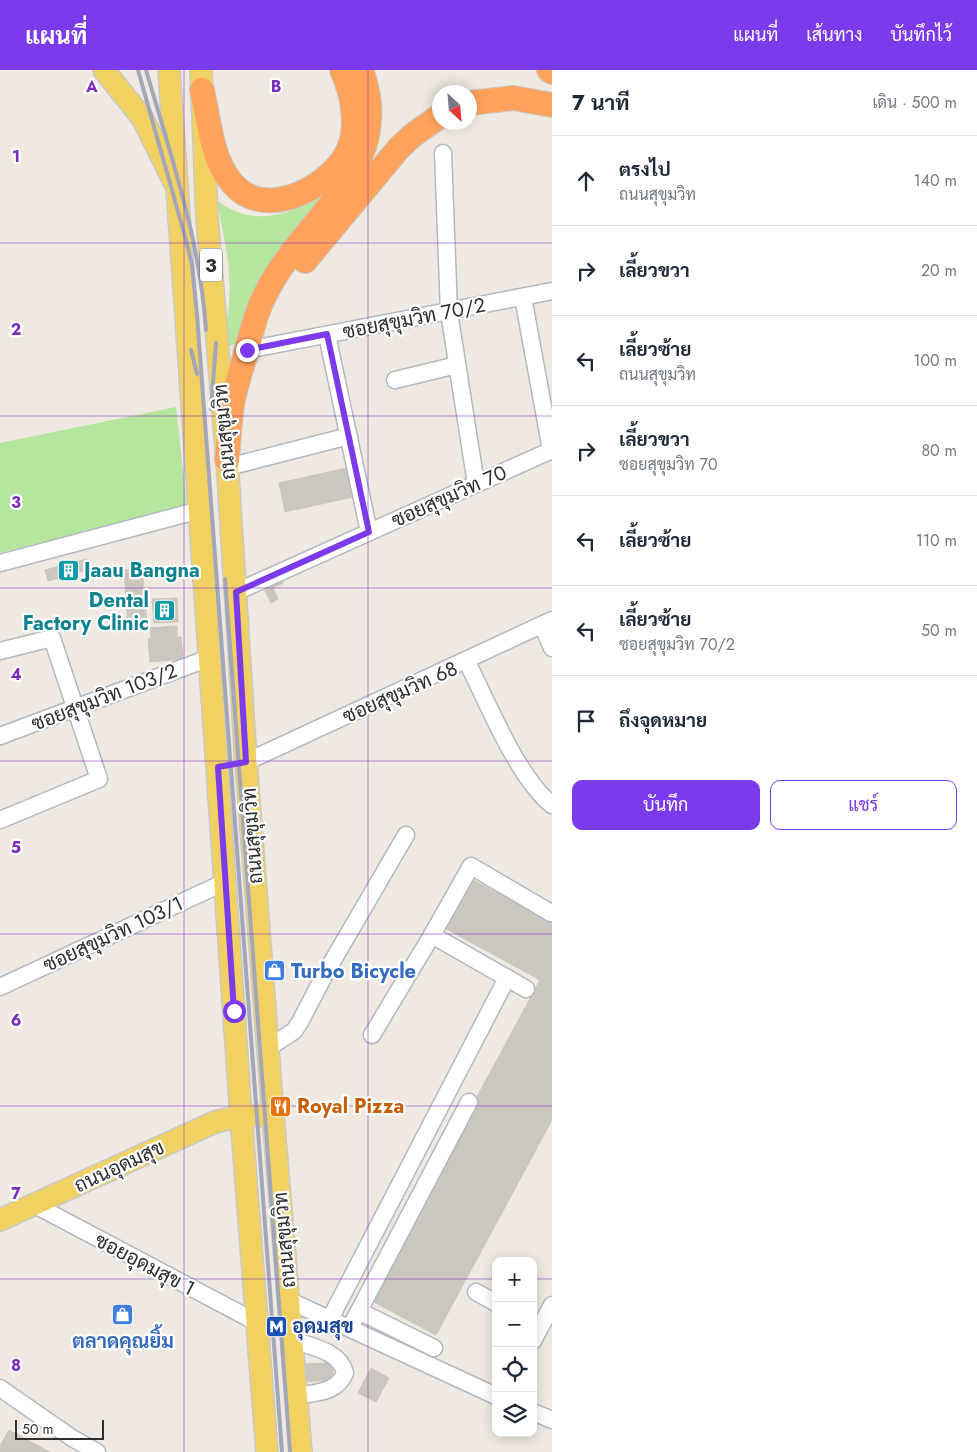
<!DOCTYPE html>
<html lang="th">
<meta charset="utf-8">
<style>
body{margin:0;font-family:Jost,Sarabun,sans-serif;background:#f2f2f3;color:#1f2937}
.controls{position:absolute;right:15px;bottom:15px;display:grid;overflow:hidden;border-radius:10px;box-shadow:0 2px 12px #0003}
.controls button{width:45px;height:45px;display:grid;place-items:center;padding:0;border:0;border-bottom:1px solid #e0e1e3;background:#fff;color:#1f2937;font:25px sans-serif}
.compass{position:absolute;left:432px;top:15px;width:45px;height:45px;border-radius:50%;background:#fff;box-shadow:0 2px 12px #0003;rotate:154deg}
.scale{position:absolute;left:15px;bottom:12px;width:89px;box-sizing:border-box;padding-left:5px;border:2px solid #2e2e2e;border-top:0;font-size:14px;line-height:18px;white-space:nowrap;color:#2e2e2e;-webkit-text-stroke:4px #fff;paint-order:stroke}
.stop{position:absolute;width:15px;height:15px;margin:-11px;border:4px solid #7c3aed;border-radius:50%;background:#fff}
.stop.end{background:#7c3aed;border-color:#fff;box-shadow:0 1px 5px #0008}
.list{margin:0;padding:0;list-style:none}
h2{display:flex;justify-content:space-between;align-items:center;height:65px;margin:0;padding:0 20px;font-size:21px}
h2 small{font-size:16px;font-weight:400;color:#747a83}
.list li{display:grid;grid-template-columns:32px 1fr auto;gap:15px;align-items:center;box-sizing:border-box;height:90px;padding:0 20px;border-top:1px solid #e0e1e3}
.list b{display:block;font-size:19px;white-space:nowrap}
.list p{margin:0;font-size:16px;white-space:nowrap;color:#747a83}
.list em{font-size:16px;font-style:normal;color:#747a83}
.actions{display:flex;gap:10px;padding:15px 20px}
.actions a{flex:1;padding:11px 0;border:1px solid #7c3aed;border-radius:10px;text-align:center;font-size:18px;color:#7c3aed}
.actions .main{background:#7c3aed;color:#fff}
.icon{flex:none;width:28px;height:28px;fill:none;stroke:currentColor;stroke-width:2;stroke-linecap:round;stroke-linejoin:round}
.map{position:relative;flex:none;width:552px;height:1382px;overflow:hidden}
header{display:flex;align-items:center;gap:30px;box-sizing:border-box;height:70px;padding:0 25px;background:#7c3aed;color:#fff}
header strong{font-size:24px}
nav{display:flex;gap:28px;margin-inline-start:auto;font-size:18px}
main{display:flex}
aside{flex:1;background:#fff}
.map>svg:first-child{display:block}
</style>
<header>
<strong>แผนที่</strong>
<nav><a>แผนที่</a><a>เส้นทาง</a><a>บันทึกไว้</a></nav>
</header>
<main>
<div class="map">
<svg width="552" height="1382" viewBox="0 0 552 1382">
<rect width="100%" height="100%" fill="#efe9e1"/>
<!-- green -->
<g fill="#b6e59e">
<path d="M330 121 237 273 226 277C220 265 228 249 229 236 232 201 224 163 216 129 250 160 296 144 330 121Z"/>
<polygon points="176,337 187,436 0,483 0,373"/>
</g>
<!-- building -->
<g fill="#cbc7bf" stroke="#cbc5ba">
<polygon points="347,398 353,427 285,442 279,413"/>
<polygon points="87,489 90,499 48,511 45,500"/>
<polygon points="142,498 147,554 128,556 124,500"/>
<polygon points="279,506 283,513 273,518 278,529 271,533 262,514"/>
<polygon points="177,528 178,552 154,553 152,529"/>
<polygon points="177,556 177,566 151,568 150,558"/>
<polygon points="181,567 183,589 150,592 148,569"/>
<polygon points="469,808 552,852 552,1050 436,1265 368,1229 540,910 443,857"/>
<polygon points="332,1293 333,1310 305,1312 304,1294"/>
<polygon points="371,1298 389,1308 376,1332 358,1323"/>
<polygon points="9,1360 50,1382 0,1382 0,1376"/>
</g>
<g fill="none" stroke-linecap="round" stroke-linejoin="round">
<defs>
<g id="minor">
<polyline points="443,83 449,242 476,414"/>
<polyline points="523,227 551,380"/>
<polyline points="327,265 369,462"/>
<polyline points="247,280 552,221"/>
<polyline points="395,310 457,295"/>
<polyline points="228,397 349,366"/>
<polyline points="0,493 200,440"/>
<polyline points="236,522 552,380"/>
<polyline points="542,555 552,578"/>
<polyline points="0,581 52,568 99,709 0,750"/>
<path d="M467 592C488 633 517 707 552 735"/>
<polyline points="0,666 209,588"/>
<polyline points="246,692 552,550"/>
<polyline points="432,865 471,796 551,843"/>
<polyline points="507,908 526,919"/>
<polyline points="0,917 225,812"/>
<polyline points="268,978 294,961 300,952 325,904 406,765"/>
<polyline points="35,1135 256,1252"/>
<polyline points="476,1222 496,1233"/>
<polyline points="290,1231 496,1326"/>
<polyline points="359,1241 434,1278"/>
<polyline points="330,1249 507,908 432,865 372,965"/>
<polyline points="350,1258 469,1032"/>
<path d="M293 1270C312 1277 340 1281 345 1303 337 1323 316 1322 297 1326"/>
<polyline points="533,1271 552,1235"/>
<polyline points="0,1318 72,1368 97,1382"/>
<polyline points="533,1342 552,1350"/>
</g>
<g id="major">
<polyline points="104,0 143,49 174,112"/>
<polyline points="169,0 241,1046 267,1382"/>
<polyline points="201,0 207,148 227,390 246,692 273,1045 301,1382"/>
<polyline points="0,1150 215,1052 241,1046 273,1045"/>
</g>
<g id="highway">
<polyline points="549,0 552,2"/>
<path d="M202 20C209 49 211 89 232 113 263 150 322 121 344 88 361 63 353 25 342 0"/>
<polyline points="470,33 513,28 552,35"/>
<polyline points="305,191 399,78 413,65 440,46"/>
<path d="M227 390C229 370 229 350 233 330 236 314 242 298 246 282 252 261 256 241 267 221 306 145 398 97 361 0"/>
</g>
</defs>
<!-- minor casing -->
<use href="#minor" stroke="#b4b7c1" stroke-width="19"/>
<!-- major casing -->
<use href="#major" stroke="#c9c9c9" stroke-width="24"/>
<!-- highway casing -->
<use href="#highway" stroke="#c9c9c9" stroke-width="26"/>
<!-- minor -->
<use href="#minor" stroke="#fff" stroke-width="16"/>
<!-- major -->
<use href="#major" stroke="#f2d163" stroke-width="21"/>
<!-- highway -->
<use href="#highway" stroke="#ffa35c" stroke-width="24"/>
<!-- rail -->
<g stroke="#a3a6b8" stroke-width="4">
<polyline points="138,0 186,170 192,195 197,245 282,1382"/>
<path d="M146 0C171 86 200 170 206 260"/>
<polyline points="191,280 197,304"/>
<polyline points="211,339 216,273"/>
<polyline points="225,509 290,1382"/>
</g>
</g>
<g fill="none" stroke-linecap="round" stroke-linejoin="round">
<!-- route -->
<polyline stroke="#7c3aed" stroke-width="6" points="234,941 218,697 246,692 236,522 369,462 327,264 247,280"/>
</g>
<!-- grid -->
<path fill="none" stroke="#7b2cbf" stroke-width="1" stroke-opacity="0.55" d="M184 0V1382M368 0V1382M0 173H552M0 346H552M0 518H552M0 691H552M0 864H552M0 1036H552M0 1209H496M533 1209H552"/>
<!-- icons -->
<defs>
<symbol id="building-square" viewBox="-11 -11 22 22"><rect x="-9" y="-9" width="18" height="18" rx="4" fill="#0f9aa8" stroke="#fff"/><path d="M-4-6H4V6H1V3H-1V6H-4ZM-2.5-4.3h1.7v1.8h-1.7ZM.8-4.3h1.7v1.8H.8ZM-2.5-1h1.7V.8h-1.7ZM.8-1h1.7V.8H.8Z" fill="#fff"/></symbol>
<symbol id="shop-square" viewBox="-11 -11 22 22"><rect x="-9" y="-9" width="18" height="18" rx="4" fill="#3f7fe0" stroke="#fff"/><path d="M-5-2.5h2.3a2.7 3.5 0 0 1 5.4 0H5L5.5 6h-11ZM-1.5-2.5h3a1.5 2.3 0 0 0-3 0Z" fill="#fff"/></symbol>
<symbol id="restaurant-square" viewBox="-11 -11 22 22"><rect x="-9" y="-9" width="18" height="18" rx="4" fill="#e8710a" stroke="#fff"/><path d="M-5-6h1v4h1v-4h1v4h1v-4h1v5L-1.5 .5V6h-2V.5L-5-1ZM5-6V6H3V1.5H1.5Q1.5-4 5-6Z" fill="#fff"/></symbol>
<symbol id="metro-square" viewBox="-11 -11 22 22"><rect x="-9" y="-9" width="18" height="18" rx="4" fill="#1a4fb4" stroke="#fff"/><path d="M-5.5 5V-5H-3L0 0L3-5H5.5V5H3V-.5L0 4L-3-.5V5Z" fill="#fff"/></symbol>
</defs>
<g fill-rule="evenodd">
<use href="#building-square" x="56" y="488" width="25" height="25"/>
<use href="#building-square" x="152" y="528" width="25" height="25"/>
<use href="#shop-square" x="262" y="888" width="25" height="25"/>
<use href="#restaurant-square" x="268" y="1024" width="25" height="25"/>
<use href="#shop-square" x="110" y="1232" width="25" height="25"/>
<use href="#metro-square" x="264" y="1244" width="25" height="25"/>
</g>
<g text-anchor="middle" stroke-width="4.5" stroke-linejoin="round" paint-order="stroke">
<!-- shield labels -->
<rect fill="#fff" stroke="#6d6d6d" stroke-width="1" x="200" y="178.5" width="22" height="33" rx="4"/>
<g font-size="19" font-weight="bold" fill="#2e2e2e">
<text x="211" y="202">3</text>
</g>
<!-- street labels -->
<g font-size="20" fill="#2e2e2e" stroke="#fff">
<text transform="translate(414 248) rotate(-11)" y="7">ซอยสุขุมวิท 70/2</text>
<text transform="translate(224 362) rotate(-95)" y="7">ถนนสุขุมวิท</text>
<text transform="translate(449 426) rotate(-24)" y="7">ซอยสุขุมวิท 70</text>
<text transform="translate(400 622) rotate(-24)" y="7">ซอยสุขุมวิท 68</text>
<text transform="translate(104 627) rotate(-21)" y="7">ซอยสุขุมวิท 103/2</text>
<text transform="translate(252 766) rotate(-94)" y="7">ถนนสุขุมวิท</text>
<text transform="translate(113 864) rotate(-25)" y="7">ซอยสุขุมวิท 103/1</text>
<text transform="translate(119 1096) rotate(-25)" y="7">ถนนอุดมสุข</text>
<text transform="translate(284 1170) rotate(-95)" y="7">ถนนสุขุมวิท</text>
<text transform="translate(145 1194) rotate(28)" y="7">ซอยอุดมสุข 1</text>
</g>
<!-- culture labels -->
<g font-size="20" font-weight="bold" fill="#0d838f" stroke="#fff" text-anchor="start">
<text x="84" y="507">Jaau Bangna</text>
<text x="149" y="537" text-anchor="end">Dental<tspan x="149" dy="23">Factory Clinic</tspan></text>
</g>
<!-- shop labels -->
<g font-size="20" font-weight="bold" fill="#366cbe" stroke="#fff" text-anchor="start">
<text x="291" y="908">Turbo Bicycle</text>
<text x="123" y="1278" text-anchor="middle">ตลาดคุณยิ้ม</text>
</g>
<!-- food labels -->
<g font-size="20" font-weight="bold" fill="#c56008" stroke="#fff" text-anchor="start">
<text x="297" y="1043">Royal Pizza</text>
</g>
<!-- transit labels -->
<g font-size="20" font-weight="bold" fill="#164399" stroke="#fff" text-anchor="start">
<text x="292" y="1263">อุดมสุข</text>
</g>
</g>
<g font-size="16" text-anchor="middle" font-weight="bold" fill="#7b2cbf" stroke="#fff" stroke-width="4.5" stroke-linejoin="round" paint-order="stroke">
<text x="92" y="22">A</text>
<text x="276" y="22">B</text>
<text x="16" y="92">1</text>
<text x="16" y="265">2</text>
<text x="16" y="438">3</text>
<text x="16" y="610">4</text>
<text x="16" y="783">5</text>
<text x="16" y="956">6</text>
<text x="16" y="1129">7</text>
<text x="16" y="1301">8</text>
</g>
</svg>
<div class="controls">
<button>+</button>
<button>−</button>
<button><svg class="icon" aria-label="locate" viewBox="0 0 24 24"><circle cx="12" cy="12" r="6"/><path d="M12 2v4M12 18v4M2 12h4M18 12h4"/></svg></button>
<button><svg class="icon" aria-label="layers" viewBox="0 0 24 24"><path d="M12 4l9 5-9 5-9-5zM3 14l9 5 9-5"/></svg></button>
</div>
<svg class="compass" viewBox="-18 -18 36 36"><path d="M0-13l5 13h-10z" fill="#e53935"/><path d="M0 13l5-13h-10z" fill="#747a83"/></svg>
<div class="scale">50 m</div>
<div class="stop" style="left:234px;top:941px"></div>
<div class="stop end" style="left:247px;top:280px"></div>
</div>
<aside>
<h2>7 นาที<small>เดิน · 500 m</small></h2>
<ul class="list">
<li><svg class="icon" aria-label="ahead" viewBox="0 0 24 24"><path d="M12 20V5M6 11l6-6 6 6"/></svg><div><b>ตรงไป</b><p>ถนนสุขุมวิท</p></div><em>140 m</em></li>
<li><svg class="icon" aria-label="right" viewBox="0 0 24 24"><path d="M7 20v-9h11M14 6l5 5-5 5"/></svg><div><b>เลี้ยวขวา</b></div><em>20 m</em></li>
<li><svg class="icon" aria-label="left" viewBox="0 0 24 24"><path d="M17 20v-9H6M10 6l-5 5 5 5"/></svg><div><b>เลี้ยวซ้าย</b><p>ถนนสุขุมวิท</p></div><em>100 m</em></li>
<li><svg class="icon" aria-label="right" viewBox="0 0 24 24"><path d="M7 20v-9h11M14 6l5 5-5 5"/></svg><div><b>เลี้ยวขวา</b><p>ซอยสุขุมวิท 70</p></div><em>80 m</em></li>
<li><svg class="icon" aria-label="left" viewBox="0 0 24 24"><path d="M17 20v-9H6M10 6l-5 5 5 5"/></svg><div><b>เลี้ยวซ้าย</b></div><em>110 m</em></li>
<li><svg class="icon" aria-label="left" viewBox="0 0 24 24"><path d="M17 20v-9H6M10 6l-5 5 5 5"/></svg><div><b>เลี้ยวซ้าย</b><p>ซอยสุขุมวิท 70/2</p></div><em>50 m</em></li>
<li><svg class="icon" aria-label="arrive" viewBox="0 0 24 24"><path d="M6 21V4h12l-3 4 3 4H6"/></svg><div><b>ถึงจุดหมาย</b></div></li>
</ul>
<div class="actions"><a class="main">บันทึก</a><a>แชร์</a></div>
</aside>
</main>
